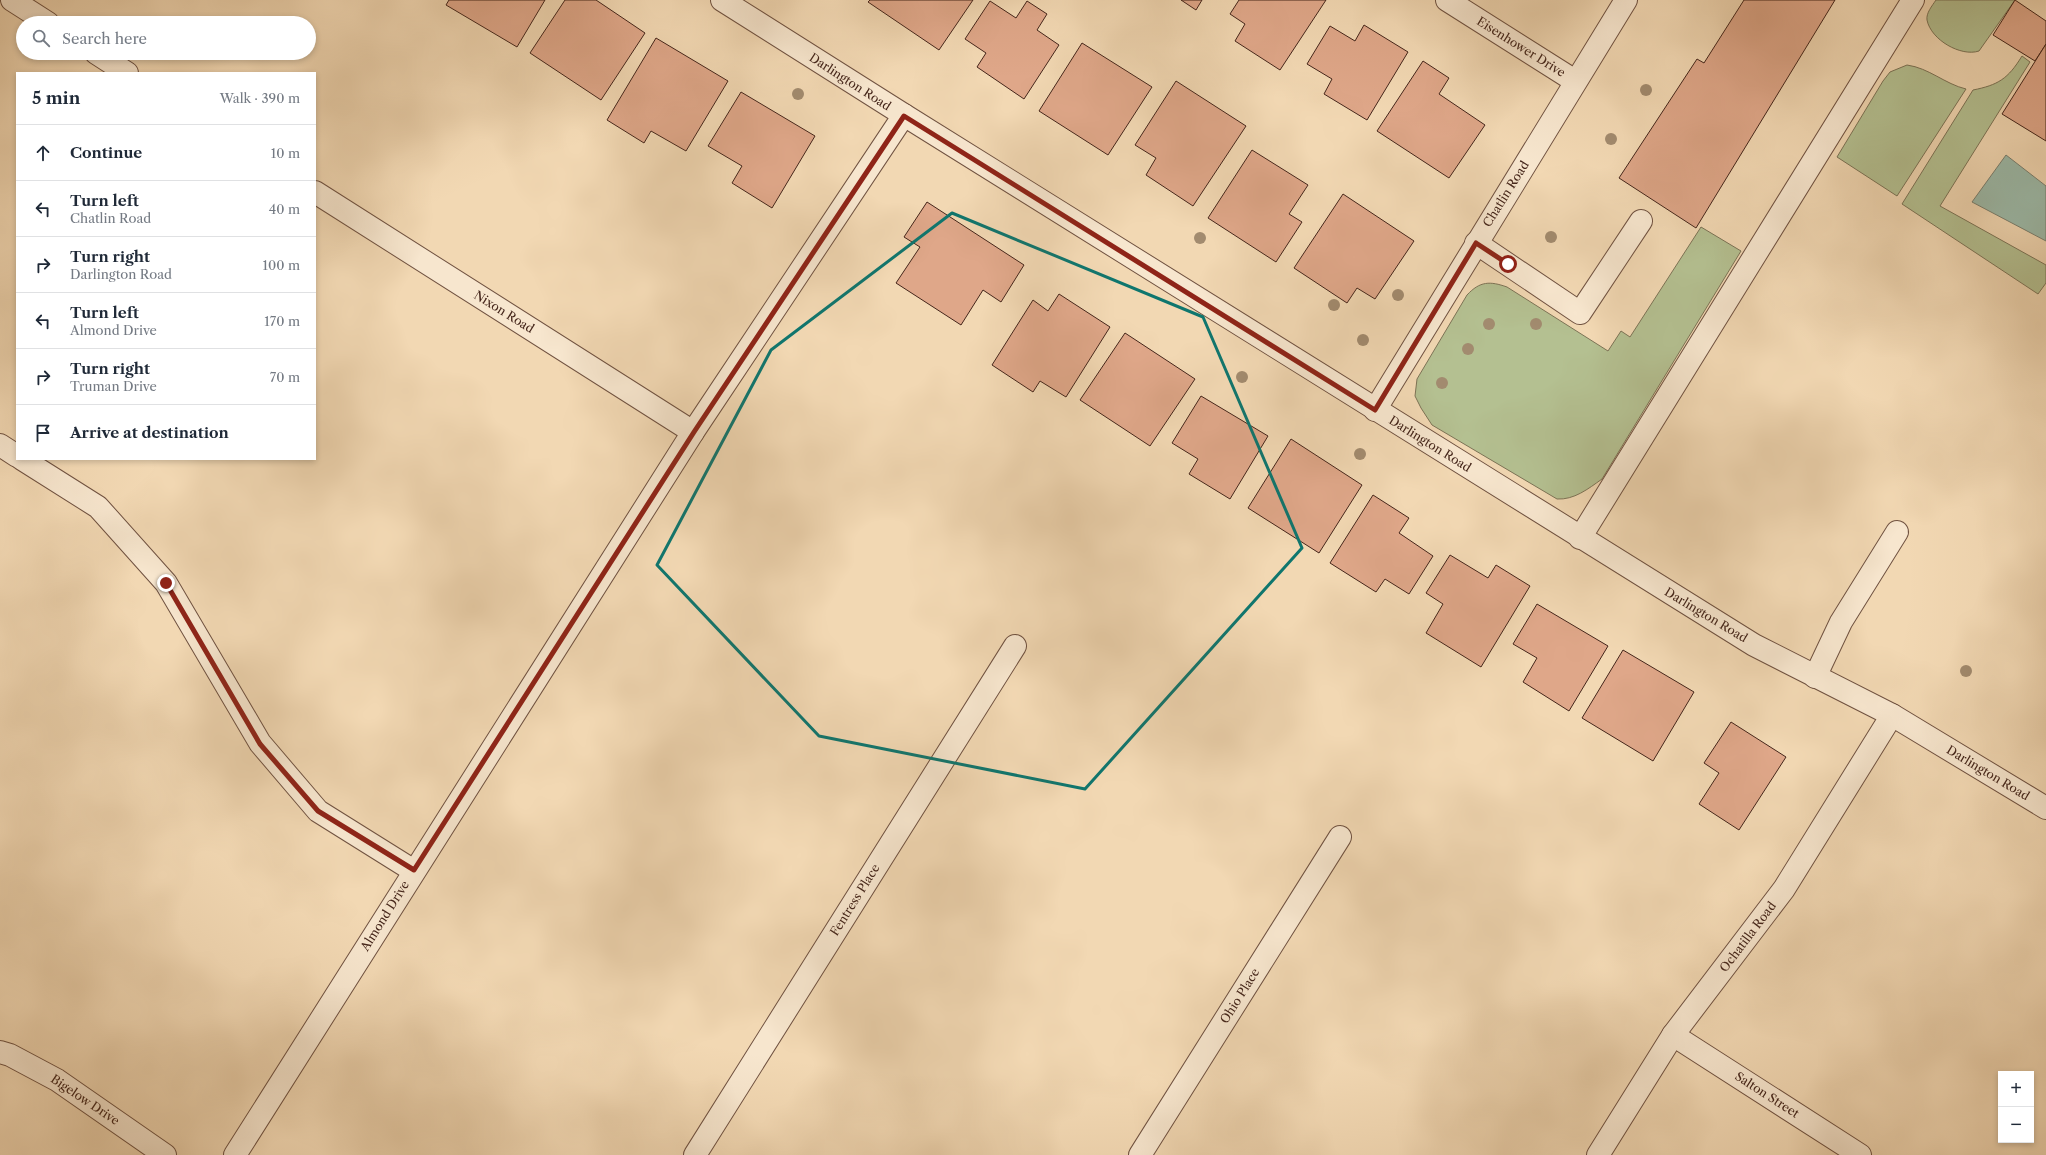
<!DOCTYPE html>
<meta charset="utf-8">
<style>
body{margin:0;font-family:"Libre Caslon Text",serif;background:#f6f6f7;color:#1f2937}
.controls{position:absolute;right:12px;bottom:12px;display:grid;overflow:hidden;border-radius:0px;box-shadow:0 2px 6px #0003}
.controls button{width:36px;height:36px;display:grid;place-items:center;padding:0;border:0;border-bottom:1px solid #e0e1e3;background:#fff;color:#1f2937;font:20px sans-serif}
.stop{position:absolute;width:12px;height:12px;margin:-9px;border:3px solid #8f2418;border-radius:50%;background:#fff}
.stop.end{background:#8f2418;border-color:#fff;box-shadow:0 1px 4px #0008}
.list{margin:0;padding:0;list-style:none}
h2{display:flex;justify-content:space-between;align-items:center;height:52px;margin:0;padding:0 16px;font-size:17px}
h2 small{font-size:13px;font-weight:400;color:#747a83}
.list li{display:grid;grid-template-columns:26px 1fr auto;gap:12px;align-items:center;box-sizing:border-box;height:56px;padding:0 16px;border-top:1px solid #e0e1e3}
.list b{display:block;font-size:15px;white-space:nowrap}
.list p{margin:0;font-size:13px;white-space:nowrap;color:#747a83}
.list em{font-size:13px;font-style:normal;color:#747a83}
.icon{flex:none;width:22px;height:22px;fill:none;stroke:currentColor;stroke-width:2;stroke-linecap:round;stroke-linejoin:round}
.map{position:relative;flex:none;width:2046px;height:1155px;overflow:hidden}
.search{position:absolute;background:#fff;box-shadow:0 2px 6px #0003;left:16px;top:16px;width:300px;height:44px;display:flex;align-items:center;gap:10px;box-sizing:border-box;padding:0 14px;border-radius:22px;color:#747a83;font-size:15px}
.panel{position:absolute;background:#fff;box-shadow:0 2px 6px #0003;left:16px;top:72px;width:300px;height:388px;border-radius:0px}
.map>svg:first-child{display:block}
</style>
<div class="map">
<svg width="2046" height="1155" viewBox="0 0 2046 1155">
<rect width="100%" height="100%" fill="#f2d8b3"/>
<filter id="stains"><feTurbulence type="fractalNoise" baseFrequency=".005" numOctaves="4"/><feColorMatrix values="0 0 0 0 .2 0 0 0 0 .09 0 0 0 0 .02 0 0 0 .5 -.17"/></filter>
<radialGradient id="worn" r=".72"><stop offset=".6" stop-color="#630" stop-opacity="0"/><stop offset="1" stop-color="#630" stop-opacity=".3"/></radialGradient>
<!-- green -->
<g fill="#b4c091" stroke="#7c7356">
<path d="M1936 0H2015L1979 51C1961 57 1931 40 1927 20 1926 13 1932 6 1936 0Z"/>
<path d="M2022 56 2030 62 1940 206 2046 265V283L2038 294 1902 204 1973 90C1998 85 2008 79 2022 56Z"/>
<path d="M1907 65C1929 68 1945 84 1966 89L1897 196 1837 157 1883 81 1890 72Z"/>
<path d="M1701 227 1741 251 1602 479C1588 489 1574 500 1557 499L1432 425 1421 408 1415 396 1417 379 1467 295C1480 281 1490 281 1507 287L1608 351 1621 331 1630 337Z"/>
</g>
<!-- water -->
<polygon fill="#9cbaa9" stroke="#797f70" points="2006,155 2046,186 2046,241 1972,202"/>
<!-- building -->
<g fill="#dfa789" stroke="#45261b">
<polygon points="449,0 545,0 517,47 446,5"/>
<polygon points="565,0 596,0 645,33 601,100 530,53"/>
<polygon points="870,0 973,0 939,50 868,2"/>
<polygon points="1181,0 1202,0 1196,10"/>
<polygon points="1239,0 1326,0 1280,70 1235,41 1245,24 1230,14"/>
<polygon points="1744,0 1835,0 1696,228 1619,178 1697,59 1704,63"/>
<polygon points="2015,0 2046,21 2046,44 2035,61 1993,35"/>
<polygon points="990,1 1016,18 1027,1 1047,14 1037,30 1059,45 1024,99 977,67 986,53 965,39"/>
<polygon points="1364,25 1408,52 1367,120 1324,94 1332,79 1307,64 1330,26 1355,41"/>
<polygon points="656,38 728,81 686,151 651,131 644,143 607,120"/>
<polygon points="1082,43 1152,87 1108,155 1039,111"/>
<polygon points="2046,44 2046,141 2002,114"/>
<polygon points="1423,61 1449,78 1439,94 1485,125 1449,178 1377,131"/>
<polygon points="1176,81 1246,126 1193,206 1146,175 1156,158 1135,145"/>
<polygon points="741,92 815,136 772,208 732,183 742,166 708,146"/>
<polygon points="1252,150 1308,185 1289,214 1302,222 1276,262 1208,218"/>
<polygon points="1343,194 1414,241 1375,299 1357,288 1347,303 1294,268"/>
<polygon points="927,202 1024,265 1001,302 983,290 961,325 896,283 920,247 904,237"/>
<polygon points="1059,294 1110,327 1066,397 1040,381 1033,392 992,365 1033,300 1048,311"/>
<polygon points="1125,333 1195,379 1150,446 1080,400"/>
<polygon points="1201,396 1268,436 1230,499 1189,474 1198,459 1172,443"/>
<polygon points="1291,439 1362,485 1319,553 1248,508"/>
<polygon points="1373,495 1409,518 1399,533 1433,556 1409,594 1385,579 1376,592 1330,563"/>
<polygon points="1450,555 1488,578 1496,565 1530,586 1481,667 1426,633 1443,604 1426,593"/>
<polygon points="1537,604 1608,646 1569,711 1523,682 1537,658 1513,644"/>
<polygon points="1623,650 1694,692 1653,761 1582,718"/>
<polygon points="1731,722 1786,757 1739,830 1699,804 1719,773 1704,763"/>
</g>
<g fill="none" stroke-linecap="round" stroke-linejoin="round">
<defs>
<g id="minor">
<polyline points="12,0 48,23"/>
<polyline points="722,0 904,115 1754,645 1892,715 2046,808"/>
<polyline points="1447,0 1575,81"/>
<polyline points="96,53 127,73"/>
<polyline points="315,192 693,432"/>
<polyline points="1476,243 1580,313 1641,221"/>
<polyline points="1375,410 1626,0"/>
<polyline points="0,445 17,456"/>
<polyline points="22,459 98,507 166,583 260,743 318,811 414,871"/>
<polyline points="1580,538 1913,0"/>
<polyline points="1815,677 1841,622 1897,532"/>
<polyline points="1673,1035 1860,1155"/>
<polyline points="0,1052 10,1055 57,1080 165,1155"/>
<polyline points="235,1155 693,432 904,115"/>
<polyline points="695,1155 1015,646"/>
<polyline points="1140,1155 1340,837"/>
<polyline points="1598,1155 1673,1035 1784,889 1892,715"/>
</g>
</defs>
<!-- minor casing -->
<use href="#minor" stroke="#705241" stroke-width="24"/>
<!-- minor -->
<use href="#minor" stroke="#f7e6ce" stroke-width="22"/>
</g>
<!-- trees -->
<g fill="#a28b6f">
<circle cx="1646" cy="90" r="6"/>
<circle cx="798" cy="94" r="6"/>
<circle cx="1611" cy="139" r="6"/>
<circle cx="1551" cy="237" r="6"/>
<circle cx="1200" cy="238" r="6"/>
<circle cx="1398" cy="295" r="6"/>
<circle cx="1334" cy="305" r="6"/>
<circle cx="1489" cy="324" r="6"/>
<circle cx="1536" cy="324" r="6"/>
<circle cx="1363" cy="340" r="6"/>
<circle cx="1468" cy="349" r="6"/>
<circle cx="1242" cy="377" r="6"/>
<circle cx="1442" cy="383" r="6"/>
<circle cx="1360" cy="454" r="6"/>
<circle cx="1966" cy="671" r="6"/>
</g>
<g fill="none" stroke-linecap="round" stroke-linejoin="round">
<!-- route -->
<polyline stroke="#8f2418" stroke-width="5" points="166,583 260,744 318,811 414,870 694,432 904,116 1375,410 1476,243 1508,264"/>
</g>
<!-- marked area -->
<path fill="none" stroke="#0f766e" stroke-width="3" stroke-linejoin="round" d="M952 213 1203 317 1302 548 1085 789 819 736 657 565 771 350Z"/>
<g text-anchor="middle" stroke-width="4" stroke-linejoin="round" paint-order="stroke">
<!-- street labels -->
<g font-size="12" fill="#45261b" stroke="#f7e6ce">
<text transform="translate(1521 47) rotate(32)" y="4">Eisenhower Drive</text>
<text transform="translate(850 82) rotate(33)" y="4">Darlington Road</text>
<text transform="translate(1506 194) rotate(-58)" y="4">Chatlin Road</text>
<text transform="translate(504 312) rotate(32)" y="4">Nixon Road</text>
<text transform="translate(1430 444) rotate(32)" y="4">Darlington Road</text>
<text transform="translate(1706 615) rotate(31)" y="4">Darlington Road</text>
<text transform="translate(1988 773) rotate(31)" y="4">Darlington Road</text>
<text transform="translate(855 900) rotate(-58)" y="4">Fentress Place</text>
<text transform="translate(385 916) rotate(-58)" y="4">Almond Drive</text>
<text transform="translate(1748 937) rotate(-53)" y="4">Ochatilla Road</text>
<text transform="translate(1240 996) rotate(-58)" y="4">Ohio Place</text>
<text transform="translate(1767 1095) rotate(33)" y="4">Salton Street</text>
<text transform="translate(85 1100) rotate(34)" y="4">Bigelow Drive</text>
</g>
</g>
<rect width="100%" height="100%" filter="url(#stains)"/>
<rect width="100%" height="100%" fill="url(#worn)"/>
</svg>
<div class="controls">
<button>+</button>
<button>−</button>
</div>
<div class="stop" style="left:1508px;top:264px"></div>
<div class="stop end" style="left:166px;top:583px"></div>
<div class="search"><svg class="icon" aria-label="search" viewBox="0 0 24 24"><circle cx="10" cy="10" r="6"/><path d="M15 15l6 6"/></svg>Search here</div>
<section class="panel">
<h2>5 min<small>Walk · 390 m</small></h2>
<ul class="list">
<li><svg class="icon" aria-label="ahead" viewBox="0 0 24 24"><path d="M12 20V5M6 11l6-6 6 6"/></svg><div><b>Continue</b></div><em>10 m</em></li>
<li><svg class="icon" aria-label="left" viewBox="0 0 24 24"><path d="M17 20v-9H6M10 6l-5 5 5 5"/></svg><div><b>Turn left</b><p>Chatlin Road</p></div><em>40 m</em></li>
<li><svg class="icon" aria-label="right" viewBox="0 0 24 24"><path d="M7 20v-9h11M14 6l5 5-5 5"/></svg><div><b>Turn right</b><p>Darlington Road</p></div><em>100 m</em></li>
<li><svg class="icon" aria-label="left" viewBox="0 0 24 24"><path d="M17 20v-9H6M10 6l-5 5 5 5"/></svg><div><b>Turn left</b><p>Almond Drive</p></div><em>170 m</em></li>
<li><svg class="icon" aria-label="right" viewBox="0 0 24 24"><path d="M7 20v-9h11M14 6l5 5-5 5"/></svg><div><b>Turn right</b><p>Truman Drive</p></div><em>70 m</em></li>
<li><svg class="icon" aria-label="arrive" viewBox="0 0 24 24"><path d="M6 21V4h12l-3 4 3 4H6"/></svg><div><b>Arrive at destination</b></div></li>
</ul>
</section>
</div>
